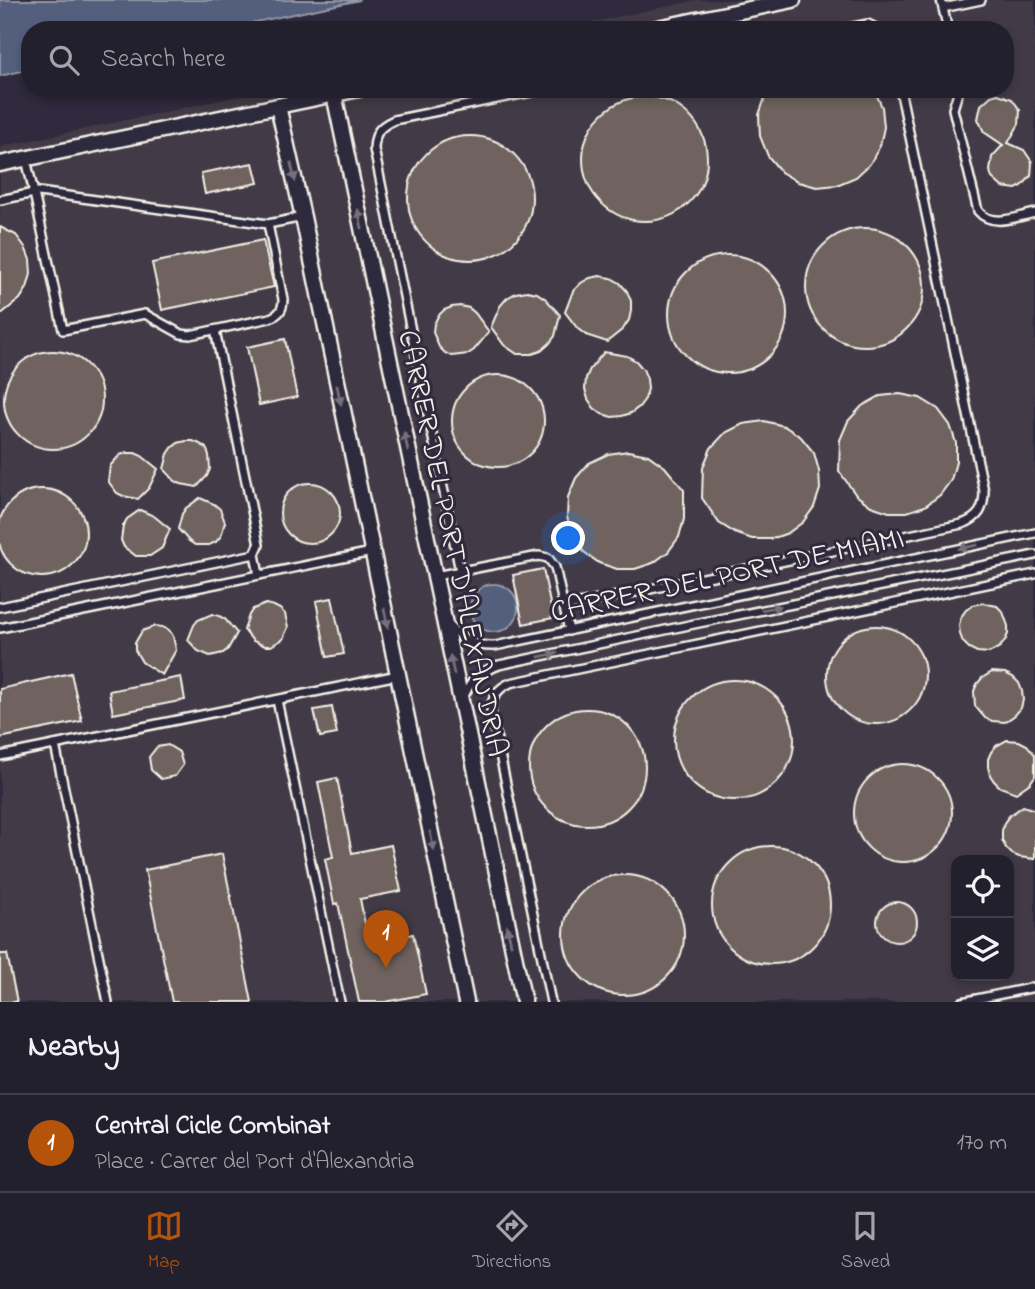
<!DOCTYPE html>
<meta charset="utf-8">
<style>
body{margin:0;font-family:"Indie Flower",sans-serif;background:#2b2836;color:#f1f3f6}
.controls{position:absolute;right:21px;bottom:21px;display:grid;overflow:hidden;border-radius:14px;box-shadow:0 4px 10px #0003}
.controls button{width:63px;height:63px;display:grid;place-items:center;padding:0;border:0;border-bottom:2px solid #403e4a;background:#23202e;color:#f1f3f6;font:35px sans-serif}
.you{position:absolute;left:569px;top:539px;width:24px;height:24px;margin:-18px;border:5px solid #fff;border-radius:50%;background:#1a73e8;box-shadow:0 0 0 10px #1a73e833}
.badge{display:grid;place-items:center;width:46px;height:46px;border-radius:50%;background:#b45309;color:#fff;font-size:23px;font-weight:700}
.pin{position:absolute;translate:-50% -58px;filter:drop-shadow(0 2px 4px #0008)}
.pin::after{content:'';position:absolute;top:37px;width:24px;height:21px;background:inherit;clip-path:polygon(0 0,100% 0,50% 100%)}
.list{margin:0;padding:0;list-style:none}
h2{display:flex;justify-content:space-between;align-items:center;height:91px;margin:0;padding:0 28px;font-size:30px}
h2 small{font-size:23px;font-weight:400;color:#a3a3aa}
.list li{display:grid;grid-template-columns:46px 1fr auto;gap:21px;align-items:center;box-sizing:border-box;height:98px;padding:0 28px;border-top:2px solid #403e4a}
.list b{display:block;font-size:26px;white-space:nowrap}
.list p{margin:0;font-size:23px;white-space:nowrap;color:#a3a3aa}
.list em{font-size:23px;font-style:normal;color:#a3a3aa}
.icon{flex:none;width:38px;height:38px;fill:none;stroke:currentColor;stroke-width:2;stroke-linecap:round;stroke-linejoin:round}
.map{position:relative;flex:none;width:1035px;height:1002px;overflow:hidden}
.search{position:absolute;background:#23202e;box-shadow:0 4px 10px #0003;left:21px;right:21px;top:21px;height:77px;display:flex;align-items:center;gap:18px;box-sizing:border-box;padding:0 24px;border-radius:28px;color:#a3a3aa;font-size:26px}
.sheet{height:189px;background:#23202e}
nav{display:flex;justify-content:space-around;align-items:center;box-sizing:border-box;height:98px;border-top:2px solid #403e4a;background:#23202e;font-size:19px;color:#a3a3aa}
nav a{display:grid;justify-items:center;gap:4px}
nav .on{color:#b45309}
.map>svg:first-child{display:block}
</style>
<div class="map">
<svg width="1035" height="1002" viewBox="0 0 1035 1002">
<rect width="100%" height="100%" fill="#2f2a3d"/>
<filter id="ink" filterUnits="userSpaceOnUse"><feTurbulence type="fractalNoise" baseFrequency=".0143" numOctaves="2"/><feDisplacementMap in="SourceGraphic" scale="14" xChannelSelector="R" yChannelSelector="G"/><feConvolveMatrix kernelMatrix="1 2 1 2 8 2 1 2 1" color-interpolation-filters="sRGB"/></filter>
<g filter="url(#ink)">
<!-- built -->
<path fill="#423b47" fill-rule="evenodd" d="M698 0H1035V1002H0V147L272 89H1005V30H556ZM956 860H1009V976H956Z"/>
<!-- water -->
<g fill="#525f7b" stroke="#9399a7" stroke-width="2">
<polygon points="0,0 360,0 218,30 30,30 30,69 0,76"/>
<circle cx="494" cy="608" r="24"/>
</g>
<!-- building -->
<g fill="#6f635e" stroke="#f4f1e8" stroke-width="2">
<polygon points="770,89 874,89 882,107 884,127 880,146 870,164 856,177 837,185 817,187 798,182 781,172 768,156 760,136 759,115 766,95"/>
<polygon points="998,94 1012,99 1020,110 1019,124 1008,143 1024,150 1032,162 1031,176 1022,186 1016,189 1002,187 992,178 990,171 992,157 1003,145 984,132 978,119 981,105 991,96"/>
<circle cx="645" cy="159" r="62"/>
<circle cx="470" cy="198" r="62"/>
<polygon points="253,163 258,183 205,194 201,173"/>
<polygon points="0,227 16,235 25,247 30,260 31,274 27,288 20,299 0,315"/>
<circle cx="865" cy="287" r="59"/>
<polygon points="263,240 274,287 162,310 152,263"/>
<circle cx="728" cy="314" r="59"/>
<polygon points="600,276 611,278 620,283 627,291 631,301 631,311 629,320 623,329 607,342 586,335 578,329 565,312 573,291 581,283 590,278"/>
<polygon points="527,291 537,293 546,299 560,315 555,336 549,344 541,351 532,354 517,354 504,345 491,327 500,306 507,298 516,293"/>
<polygon points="460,306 469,308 475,313 489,332 474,350 468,354 452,356 445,353 439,347 433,332 434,324 438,316 444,310 452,307"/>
<polygon points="285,339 297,397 259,405 247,347"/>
<circle cx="53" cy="400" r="49"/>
<polygon points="604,352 627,356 636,361 643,369 647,379 648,389 645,399 639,407 631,413 622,416 612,417 602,414 594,408 588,399 585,389 586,378 590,369"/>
<circle cx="498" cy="421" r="46"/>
<polygon points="900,394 920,398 938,409 950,425 956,443 956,462 951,480 940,495 925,506 907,512 889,512 871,506 856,495 839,471 840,440 848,421 862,406 880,396"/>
<polygon points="764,421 784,426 801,437 814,453 819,471 820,489 814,507 803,522 788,533 771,539 752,539 735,533 719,523 702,498 703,467 711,448 725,433 743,424"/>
<polygon points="186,441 193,441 200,444 206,448 209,455 210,469 207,476 197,487 181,484 175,481 164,469 168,454 172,448 178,443"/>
<polygon points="628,451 648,455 665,467 684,490 684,519 679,537 668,552 653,563 635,569 617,569 599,563 584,552 573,537 567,517 568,497 576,478 589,463 608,454"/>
<polygon points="127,453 135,453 142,456 158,469 149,488 138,499 123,496 117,493 108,481 110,466 120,455"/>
<circle cx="310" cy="513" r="30"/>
<circle cx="42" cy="533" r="44"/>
<polygon points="200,498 214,504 220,509 225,522 221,536 216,542 209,545 195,545 189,541 178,529 182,514 186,508"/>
<polygon points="140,510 154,516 170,529 162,548 150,556 136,556 124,547 121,540 123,526 127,519"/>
<polygon points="543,569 553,618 523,624 513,575"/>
<polygon points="332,598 344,654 327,657 316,601"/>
<polygon points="982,603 997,606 1003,612 1008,626 1008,634 1005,641 1000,647 989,653 977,652 969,648 963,642 960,634 959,625 961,617 966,610 973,605"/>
<polygon points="266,604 274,606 280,609 285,614 288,627 283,639 271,646 265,646 253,641 244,630 249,615 253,609"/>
<polygon points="212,614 219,616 225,619 237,633 228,649 223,653 210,656 198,651 188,640 194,625 198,620"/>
<polygon points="155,626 162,627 169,630 173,636 176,650 162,675 142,662 135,650 135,643 142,631"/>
<circle cx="876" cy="675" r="49"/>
<polygon points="992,672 1005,673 1013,677 1019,683 1022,691 1023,700 1021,708 1015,715 1005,722 992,721 985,718 975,706 974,691 977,684 982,678"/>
<polygon points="71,673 82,721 0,738 0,689"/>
<polygon points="181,677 185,700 113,714 109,691"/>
<circle cx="734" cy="740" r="60"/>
<polygon points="332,707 337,734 320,737 314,710"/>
<circle cx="587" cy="767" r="58"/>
<polygon points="1007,740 1019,741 1027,745 1035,755 1035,776 1030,783 1016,793 1000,787 994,781 990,775 988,767 988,759 991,752 996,746"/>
<polygon points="168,745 179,752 183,765 175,776 161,779 151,770 149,757 157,747"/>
<circle cx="903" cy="813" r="49"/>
<polygon points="337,778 352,853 391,845 401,891 360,899 369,943 413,934 426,994 385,1002 359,1002 338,903 334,904 325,859 333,857 318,782"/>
<polygon points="1023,806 1035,810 1035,859 1019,857 1012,854 1006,848 1002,840 1002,831 1004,823 1009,816"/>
<circle cx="771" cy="905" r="59"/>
<polygon points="222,854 252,1002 172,1002 145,870"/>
<circle cx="624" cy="935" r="60"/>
<circle cx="897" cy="922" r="20"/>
<polygon points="0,954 7,954 17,1002 0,1002"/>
</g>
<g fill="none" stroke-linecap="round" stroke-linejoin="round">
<defs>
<g id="lane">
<polyline points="941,0 948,30"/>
<polyline points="943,8 981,0"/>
<polyline points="838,30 868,24 880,30"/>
<path d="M959 89 953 109 978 211C992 228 1016 217 1035 213"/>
<path d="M0 200 34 193 63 330 145 314 181 334 190 335 270 318C280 314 283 309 283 299L268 224 39 192 34 193 26 159"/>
<polyline points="268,224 303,217"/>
<polyline points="215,330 259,545 255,554 259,575"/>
<path d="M460 571 374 149C375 132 379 127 394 120L546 89"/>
<polyline points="435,576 539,556 548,558 555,567 569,631"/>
<polyline points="0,607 255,554"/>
<path d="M564 607 962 524C979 518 984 509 984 491L900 89"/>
<path d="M449 625C462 640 475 647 495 646L1035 533"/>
<polyline points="0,628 372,552"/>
<path d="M463 699C470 680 480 672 499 665L694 624 1035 555"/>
<polyline points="277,700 340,1002"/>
<polyline points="55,745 108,1002"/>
<polyline points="0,756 398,675"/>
<path d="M551 1002 491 711C492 697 497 689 510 683L1035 574"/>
<polyline points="962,1002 1035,987"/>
</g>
<g id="street">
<polyline points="648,30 793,0"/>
<polyline points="334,94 524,1002"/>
<polyline points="278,106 303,217 466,1002"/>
<polyline points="0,164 359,89"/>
</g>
</defs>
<!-- lane casing -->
<use href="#lane" stroke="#f4f1e8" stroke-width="12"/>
<!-- street casing -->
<use href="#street" stroke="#f4f1e8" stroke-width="19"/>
<!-- lane -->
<use href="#lane" stroke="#2f2a3d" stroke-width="7"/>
<!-- street -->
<use href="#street" stroke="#2f2a3d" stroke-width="14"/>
</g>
<!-- one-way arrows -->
<defs><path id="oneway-solid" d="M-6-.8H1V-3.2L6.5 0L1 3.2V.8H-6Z" transform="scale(1.75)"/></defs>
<g fill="#747079">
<use href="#oneway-solid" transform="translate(293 172) rotate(77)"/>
<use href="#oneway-solid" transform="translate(360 219) rotate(-102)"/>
<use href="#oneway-solid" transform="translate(339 395) rotate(78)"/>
<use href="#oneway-solid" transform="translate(406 442) rotate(-102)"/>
<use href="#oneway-solid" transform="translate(968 547) rotate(168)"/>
<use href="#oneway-solid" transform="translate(771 608) rotate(-11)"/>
<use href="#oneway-solid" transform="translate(386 618) rotate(78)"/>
<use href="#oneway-solid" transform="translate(548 655) rotate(-12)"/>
<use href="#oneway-solid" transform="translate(452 665) rotate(-102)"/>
<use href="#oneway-solid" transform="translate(432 841) rotate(78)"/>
<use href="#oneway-solid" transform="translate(509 935) rotate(-102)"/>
</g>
</g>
<g text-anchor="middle" stroke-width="6" stroke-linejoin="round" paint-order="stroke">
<!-- street labels -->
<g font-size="30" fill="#f4f1e8" stroke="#2f2a3d">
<text transform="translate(454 543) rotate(78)" y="10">CARRER DEL PORT D'ALEXANDRIA</text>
<text transform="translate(727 574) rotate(-12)" y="10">CARRER DEL PORT DE MIAMI</text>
</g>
</g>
</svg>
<div class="controls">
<button><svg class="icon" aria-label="locate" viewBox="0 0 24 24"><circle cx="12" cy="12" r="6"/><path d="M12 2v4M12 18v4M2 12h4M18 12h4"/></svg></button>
<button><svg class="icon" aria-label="layers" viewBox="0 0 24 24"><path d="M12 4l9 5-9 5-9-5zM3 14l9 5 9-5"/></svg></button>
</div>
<div class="you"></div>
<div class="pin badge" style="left:386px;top:968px">1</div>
<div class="search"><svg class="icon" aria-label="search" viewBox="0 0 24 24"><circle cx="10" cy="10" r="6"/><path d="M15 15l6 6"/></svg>Search here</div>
</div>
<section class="sheet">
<h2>Nearby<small></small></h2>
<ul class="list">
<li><span class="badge">1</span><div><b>Central Cicle Combinat</b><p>Place · Carrer del Port d'Alexandria</p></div><em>170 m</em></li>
</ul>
</section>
<nav>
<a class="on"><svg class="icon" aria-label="map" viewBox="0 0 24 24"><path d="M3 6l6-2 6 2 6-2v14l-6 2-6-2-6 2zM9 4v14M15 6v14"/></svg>Map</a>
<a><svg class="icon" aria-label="directions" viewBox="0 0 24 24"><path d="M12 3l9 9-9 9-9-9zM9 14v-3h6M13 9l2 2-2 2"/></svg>Directions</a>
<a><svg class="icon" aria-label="saved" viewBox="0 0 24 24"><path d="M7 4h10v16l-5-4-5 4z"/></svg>Saved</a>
</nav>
